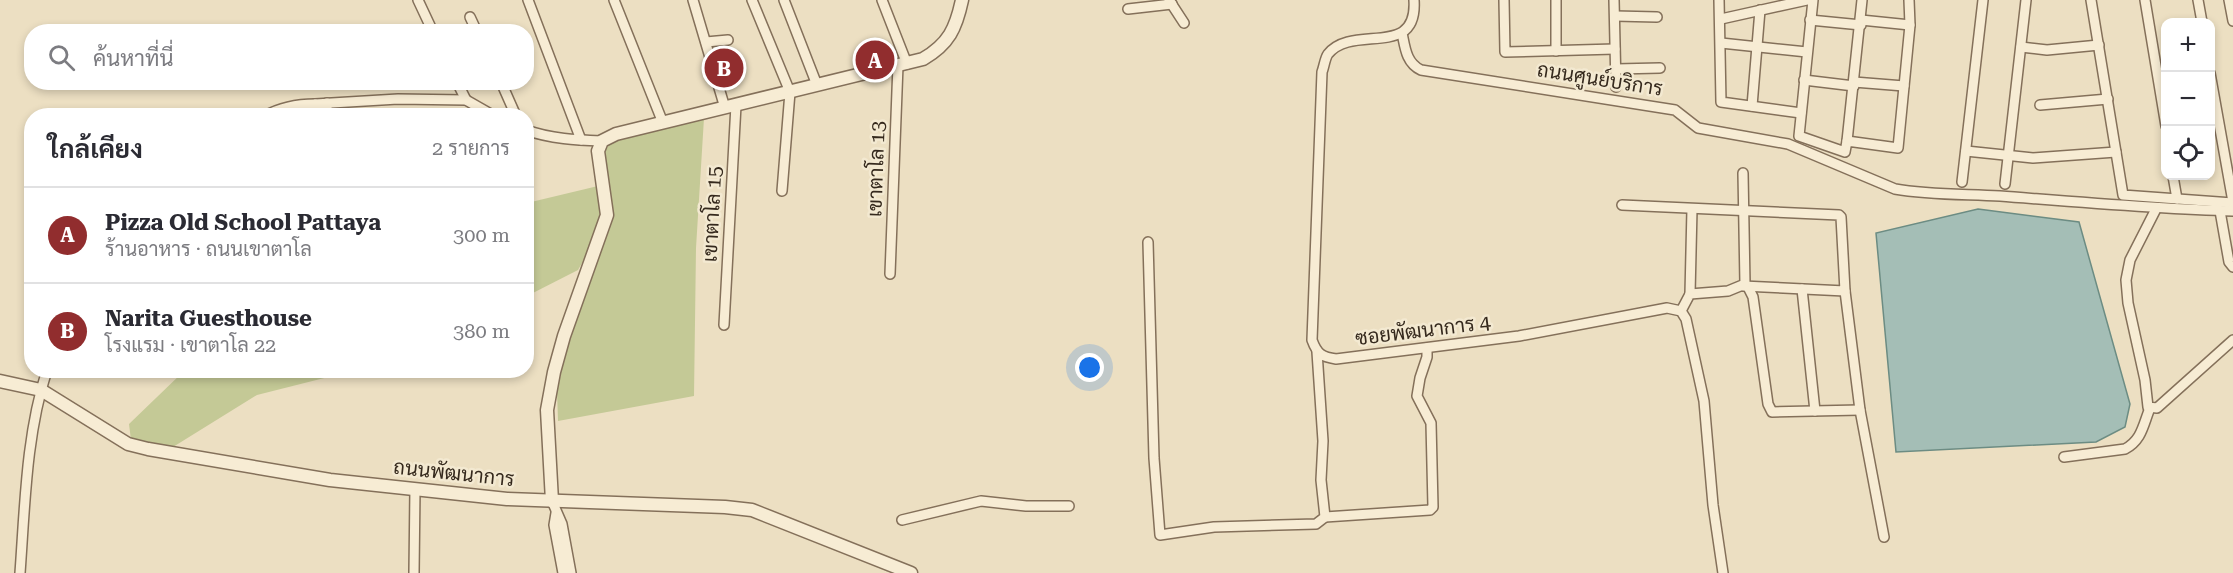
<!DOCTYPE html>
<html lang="th">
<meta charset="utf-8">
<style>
body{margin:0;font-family:"Roboto Serif",Sarabun,serif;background:#f2f2f3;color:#2b2b33}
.controls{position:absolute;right:18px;top:18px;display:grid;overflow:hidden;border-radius:12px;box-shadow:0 3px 9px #0003}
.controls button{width:54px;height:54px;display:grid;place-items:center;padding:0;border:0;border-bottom:2px solid #e1e1e2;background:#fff;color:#2b2b33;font:30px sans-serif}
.you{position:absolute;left:1090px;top:368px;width:21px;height:21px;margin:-15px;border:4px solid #fff;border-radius:50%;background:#1a73e8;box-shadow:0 0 0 9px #1a73e833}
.badge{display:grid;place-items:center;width:39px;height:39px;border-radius:50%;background:#912d2e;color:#fff;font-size:20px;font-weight:700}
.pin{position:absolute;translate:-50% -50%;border:3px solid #fff;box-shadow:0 2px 6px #0006}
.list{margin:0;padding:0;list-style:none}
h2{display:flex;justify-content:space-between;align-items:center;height:78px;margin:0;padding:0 24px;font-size:26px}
h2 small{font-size:20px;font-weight:400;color:#7c7c81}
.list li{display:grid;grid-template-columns:39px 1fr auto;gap:18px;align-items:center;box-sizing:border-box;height:96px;padding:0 24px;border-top:2px solid #e1e1e2}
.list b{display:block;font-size:22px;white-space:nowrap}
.list p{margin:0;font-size:20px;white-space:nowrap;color:#7c7c81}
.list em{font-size:20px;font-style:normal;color:#7c7c81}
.icon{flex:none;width:33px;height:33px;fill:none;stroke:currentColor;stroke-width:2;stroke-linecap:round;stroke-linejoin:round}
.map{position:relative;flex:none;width:2233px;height:573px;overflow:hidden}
.search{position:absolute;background:#fff;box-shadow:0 3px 9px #0003;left:24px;top:24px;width:510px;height:66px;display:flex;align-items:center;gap:15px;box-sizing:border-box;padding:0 21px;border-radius:24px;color:#7c7c81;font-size:22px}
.panel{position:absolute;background:#fff;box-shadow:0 3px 9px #0003;left:24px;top:108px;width:510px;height:270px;border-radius:24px}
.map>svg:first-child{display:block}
</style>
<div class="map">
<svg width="2233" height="573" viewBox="0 0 2233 573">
<rect width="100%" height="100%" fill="#ecdfc2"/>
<!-- green -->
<g fill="#c4c996">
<polygon points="704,118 696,248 694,396 558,421 557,392 564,359 588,278 610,228 611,207 605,150 611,143 628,136"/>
<polygon points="598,186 601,217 590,249 578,270 527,296 527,203"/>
<polygon points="184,371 352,371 257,395 173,447 131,440 129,424"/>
</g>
<!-- water -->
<polygon fill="#a4beb6" stroke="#6c8c83" stroke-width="1.5" points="1978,209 2079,222 2130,404 2125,427 2096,442 1896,452 1876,233"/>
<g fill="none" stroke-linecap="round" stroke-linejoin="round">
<defs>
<g id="minor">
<polyline points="418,0 433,32"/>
<polyline points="528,0 581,140"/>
<polyline points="614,0 663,123"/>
<polyline points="693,0 725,108"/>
<polyline points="752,0 790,92 782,191"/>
<polyline points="784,0 817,85"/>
<polyline points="882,0 907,64"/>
<polyline points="1169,0 1184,23"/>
<path d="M1414 0C1418 60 1353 23 1328 54 1325 58 1324 67 1322 72L1312 340C1317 354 1322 357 1336 359L1519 336 1667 308 1681 311 1686 319 1704 401 1713 505 1723 573"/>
<polyline points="1504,0 1505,52 1615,49"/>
<polyline points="1556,0 1556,51"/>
<polyline points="1614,0 1616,87"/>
<polyline points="1719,0 1721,102 1801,113"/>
<polyline points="1813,0 1799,136 1845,152 1847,141 1898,148 1910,25 1909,0"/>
<polyline points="2091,0 2123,195 2233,203"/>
<polyline points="2145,0 2166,126"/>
<polyline points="2198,0 2202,22"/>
<polyline points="2229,0 2233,21"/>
<polyline points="1128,9 1172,4"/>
<polyline points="1615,16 1657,17"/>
<polyline points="470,17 477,32"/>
<polyline points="1721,19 1807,0"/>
<polyline points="1810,20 1861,25"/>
<polyline points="1861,20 1910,25"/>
<path d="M1402 33C1405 47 1406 63 1421 70L1675 110 1698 128 1788 144 1895 189C1929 195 1965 194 2000 196 2077 202 2155 209 2233 211"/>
<polyline points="706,42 728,40"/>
<polyline points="1721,43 1807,52"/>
<polyline points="2021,47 2047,50 2099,45"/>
<polyline points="1616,69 1660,68"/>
<polyline points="2210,73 2233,202"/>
<polyline points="1804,80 1854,86"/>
<polyline points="457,82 466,100"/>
<polyline points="501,82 516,116"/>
<polyline points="1854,82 1904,86"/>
<polyline points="2040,105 2108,99"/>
<polyline points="1752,106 1760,10"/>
<path d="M265 116C281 107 297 104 315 104"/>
<polyline points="309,116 315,104 398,99 466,100 494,116"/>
<polyline points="327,116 327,103"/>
<path d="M526 130C551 139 577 140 602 141"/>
<polyline points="1847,141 1862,0"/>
<polyline points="1966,151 2033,158 2116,152"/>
<polyline points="2173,176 2177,199"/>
<polyline points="1962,182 1983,0"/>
<polyline points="2005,184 2026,0"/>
<polyline points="1622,205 1839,215 1841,217 1845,291 1743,286"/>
<polyline points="2156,209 2130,260 2126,280 2128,303 2145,380 2148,407 2157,408 2233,340"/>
<polyline points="2220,211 2229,262 2233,267"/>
<polyline points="1148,242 1154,458 1160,535 1214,527 1316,524 1325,517 1321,480 1323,441 1317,352"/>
<polyline points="890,274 898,65"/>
<polyline points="1748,287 1753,297 1768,404 1772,412 1860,410"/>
<polyline points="1802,289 1815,411"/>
<polyline points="1845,291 1860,410 1884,537"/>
<polyline points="1690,294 1692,209"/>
<polyline points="1681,311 1690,294 1728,291 1745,284 1743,173"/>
<polyline points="724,325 736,105"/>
<path d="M2064 457 2125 449C2142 440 2143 425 2150 408"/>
<polyline points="552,501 562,524 571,573"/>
<polyline points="556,513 554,525 563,573"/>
<polyline points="1325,517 1430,510 1433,507 1431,423 1417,396 1420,378 1427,357 1427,348"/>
<polyline points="902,520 981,501 1026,506 1069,506"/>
<path d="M20 573C25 505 26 435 47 370"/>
<polyline points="414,573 415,489"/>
</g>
<g id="tertiary">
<polyline points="0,381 41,390 128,444 148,449 330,480 507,499 725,507 752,510 911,573"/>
<path d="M552 501 547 410 554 372 564 336 607 215 598 151 602 141 616 134 923 59C949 44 956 28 962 0"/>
</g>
</defs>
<!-- minor casing -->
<use href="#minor" stroke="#84705a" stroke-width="12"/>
<!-- tertiary casing -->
<use href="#tertiary" stroke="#84705a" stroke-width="15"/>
<!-- minor -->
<use href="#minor" stroke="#f7ecd4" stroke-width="9"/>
<!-- tertiary -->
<use href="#tertiary" stroke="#f7ecd4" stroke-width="12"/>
</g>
<g text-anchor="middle" stroke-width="5" stroke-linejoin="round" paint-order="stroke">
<!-- street labels -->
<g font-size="20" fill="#35291d" stroke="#f3e9d1">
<text transform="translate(1600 79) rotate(9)" y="7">ถนนศูนย์บริการ</text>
<text transform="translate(876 169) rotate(-88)" y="7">เขาตาโล 13</text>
<text transform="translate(712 214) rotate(-87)" y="7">เขาตาโล 15</text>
<text transform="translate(1423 330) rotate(-7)" y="7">ซอยพัฒนาการ 4</text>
<text transform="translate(454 473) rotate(6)" y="7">ถนนพัฒนาการ</text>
</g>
</g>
</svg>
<div class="controls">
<button>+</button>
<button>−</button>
<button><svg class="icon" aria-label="locate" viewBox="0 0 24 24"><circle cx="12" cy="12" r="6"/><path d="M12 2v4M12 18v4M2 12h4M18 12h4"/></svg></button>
</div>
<div class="you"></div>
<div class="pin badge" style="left:875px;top:60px">A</div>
<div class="pin badge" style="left:724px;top:68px">B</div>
<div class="search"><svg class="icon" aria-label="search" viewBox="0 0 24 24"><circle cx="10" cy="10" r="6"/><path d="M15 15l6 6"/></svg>ค้นหาที่นี่</div>
<section class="panel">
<h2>ใกล้เคียง<small>2 รายการ</small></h2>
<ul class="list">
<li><span class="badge">A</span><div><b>Pizza Old School Pattaya</b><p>ร้านอาหาร · ถนนเขาตาโล</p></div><em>300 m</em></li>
<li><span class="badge">B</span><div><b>Narita Guesthouse</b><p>โรงแรม · เขาตาโล 22</p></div><em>380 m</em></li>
</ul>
</section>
</div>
